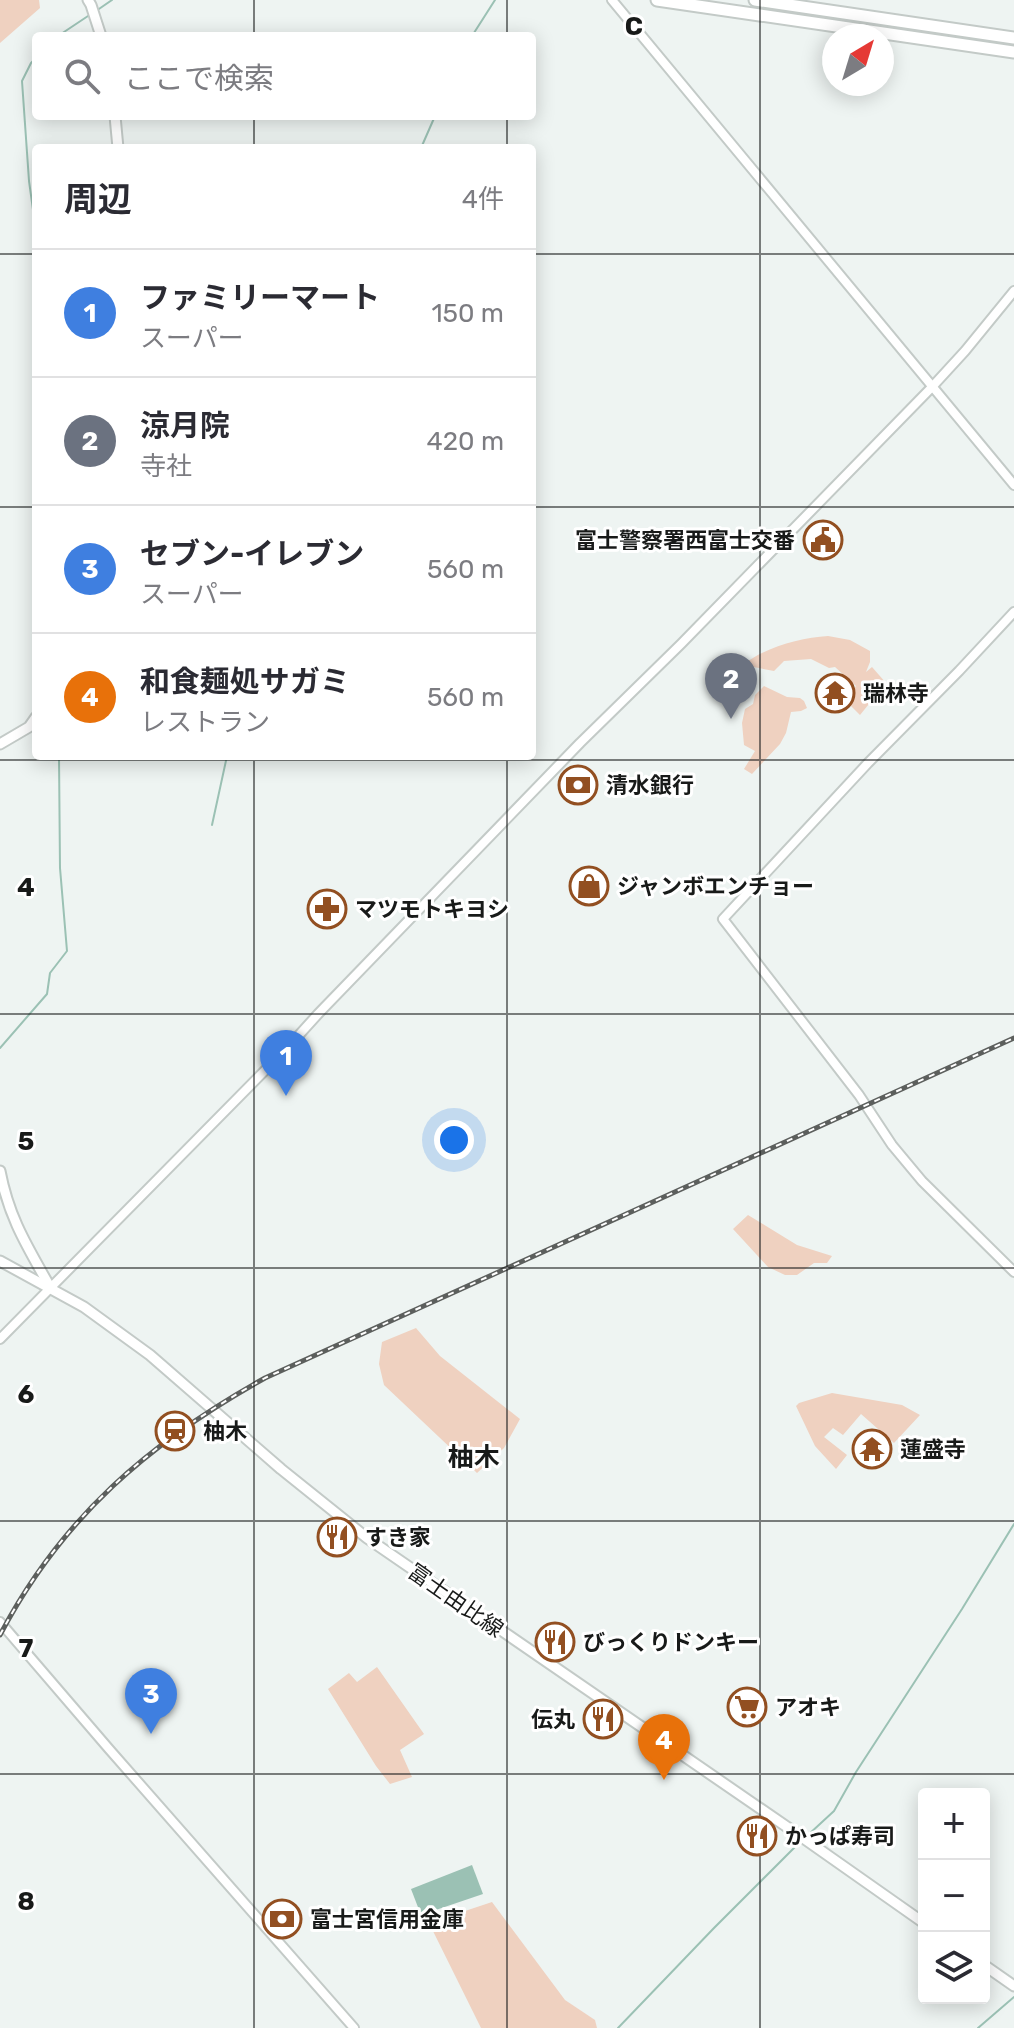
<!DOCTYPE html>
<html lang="ja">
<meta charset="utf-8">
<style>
body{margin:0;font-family:Rubik,"Noto Sans JP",sans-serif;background:#f2f2f3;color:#2b2b33}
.controls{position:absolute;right:24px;bottom:24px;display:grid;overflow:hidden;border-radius:8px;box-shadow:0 4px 20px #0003}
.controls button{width:72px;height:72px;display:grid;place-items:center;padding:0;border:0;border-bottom:2px solid #e1e1e2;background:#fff;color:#2b2b33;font:40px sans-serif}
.compass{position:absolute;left:822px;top:24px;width:72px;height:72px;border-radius:50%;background:#fff;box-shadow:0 4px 20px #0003;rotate:38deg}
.you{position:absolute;left:454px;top:1140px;width:28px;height:28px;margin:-20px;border:6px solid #fff;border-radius:50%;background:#1a73e8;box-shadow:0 0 0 12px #1a73e833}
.badge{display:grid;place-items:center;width:52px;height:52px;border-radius:50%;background:#924f21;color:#fff;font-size:26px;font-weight:700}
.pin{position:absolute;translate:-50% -66px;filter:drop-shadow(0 2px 4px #0008)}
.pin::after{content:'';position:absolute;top:42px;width:28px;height:24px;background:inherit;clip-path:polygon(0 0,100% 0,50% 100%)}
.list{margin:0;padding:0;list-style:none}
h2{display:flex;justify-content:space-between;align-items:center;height:104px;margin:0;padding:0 32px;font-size:34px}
h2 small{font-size:26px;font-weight:400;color:#7c7c81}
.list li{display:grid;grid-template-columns:52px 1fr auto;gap:24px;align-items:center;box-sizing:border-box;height:128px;padding:0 32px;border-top:2px solid #e1e1e2}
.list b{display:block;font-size:30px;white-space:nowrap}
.list p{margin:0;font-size:26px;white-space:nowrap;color:#7c7c81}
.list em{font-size:26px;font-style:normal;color:#7c7c81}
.icon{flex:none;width:44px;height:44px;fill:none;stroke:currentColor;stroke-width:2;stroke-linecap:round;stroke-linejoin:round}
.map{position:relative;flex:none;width:1014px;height:2028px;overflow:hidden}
.search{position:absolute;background:#fff;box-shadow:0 4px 20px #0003;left:32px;top:32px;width:504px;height:88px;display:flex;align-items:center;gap:20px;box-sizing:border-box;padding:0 28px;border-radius:8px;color:#7c7c81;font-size:30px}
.panel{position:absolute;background:#fff;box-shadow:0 4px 20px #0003;left:32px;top:144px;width:504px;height:616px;border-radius:8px}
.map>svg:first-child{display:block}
</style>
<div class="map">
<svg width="1014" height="2028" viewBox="0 0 1014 2028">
<rect width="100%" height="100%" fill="#eef4f2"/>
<!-- green -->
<g fill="#efd1c0">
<polygon points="0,0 39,0 40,8 0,43"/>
<path d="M828 636 850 640 870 651V662L866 672 872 667 886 683 860 715 846 701 856 686 835 667 829 668 811 659 784 661 774 671 743 665C765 647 800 638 828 636Z"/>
<polygon points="764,686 787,697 800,698 804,701 807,708 801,711 791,712 786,733 780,744 752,774 744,769 755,751 744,745 742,723 745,709 753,704 755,695"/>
<polygon points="748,1215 797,1245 832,1256 827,1263 814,1263 797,1275 785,1275 768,1267 733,1229"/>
<polygon points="416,1328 440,1356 520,1419 504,1448 477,1473 384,1385 379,1364 382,1342"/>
<polygon points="832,1393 902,1405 920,1415 894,1443 861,1414 843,1435 833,1428 824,1437 847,1455 836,1469 815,1446 796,1406 799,1403"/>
<polygon points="377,1667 424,1734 400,1750 412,1777 390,1784 376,1766 328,1689 349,1673 357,1682"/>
<polygon points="492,1902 565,2000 595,2020 597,2028 481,2028 429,1923"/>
</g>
<!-- water -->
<polygon fill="#9bc1b4" points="472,1865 483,1894 421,1915 411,1889"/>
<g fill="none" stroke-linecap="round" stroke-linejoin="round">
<!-- stream -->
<g stroke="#9bc1b4" stroke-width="2">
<polyline points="96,11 112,0"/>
<polyline points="58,36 91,14"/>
<polyline points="472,36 495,0"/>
<polyline points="36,58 31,63 22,81 29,181 36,231"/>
<polyline points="421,148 435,116"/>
<polyline points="212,825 227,756"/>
<polyline points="0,1048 47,994 50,973 67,951 60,868 59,756"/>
<polyline points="808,1835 834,1811 856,1772 962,1609 1014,1524"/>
<polyline points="618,2028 714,1928 800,1842"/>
<polyline points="978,2028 1014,1997"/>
</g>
<defs>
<g id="tertiary">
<polyline points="612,0 1014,485"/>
<polyline points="1014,612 959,671 868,763 723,919 859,1095 892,1145 922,1181 1014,1272"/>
<polyline points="0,1339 289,1046 318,1014 580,743 681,644 932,387 965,351 1014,291"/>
<polyline points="0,1622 109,1749 354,2028"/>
</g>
<g id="secondary">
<polyline points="88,0 91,5 101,36"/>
<polyline points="115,116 118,148"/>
<polyline points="0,744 29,727 36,717"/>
<path d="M0 1171C9 1218 27 1246 50 1287"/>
<polyline points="0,1261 84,1307 150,1355 281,1469 367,1538 806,1840 924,1923"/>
<polyline points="984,1965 1014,1986"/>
</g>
<g id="motorway">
<polyline points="657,0 1014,52"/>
<polyline points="755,0 1014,38"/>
</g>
</defs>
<!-- tertiary casing -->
<use href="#tertiary" stroke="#c3cac7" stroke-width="12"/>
<!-- secondary casing -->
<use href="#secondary" stroke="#c3cac7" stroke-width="13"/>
<!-- motorway casing -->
<use href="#motorway" stroke="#c3cac7" stroke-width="15"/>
<!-- tertiary -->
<use href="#tertiary" stroke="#fff" stroke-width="8"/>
<!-- secondary -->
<use href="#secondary" stroke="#fff" stroke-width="9"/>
<!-- motorway -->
<use href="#motorway" stroke="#fff" stroke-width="11"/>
<defs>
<path id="rail" d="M0 1635C62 1517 150 1442 265 1378L1014 1038"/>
</defs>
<!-- rail casing -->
<use href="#rail" stroke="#5c5f5d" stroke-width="5"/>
<!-- rail -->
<use href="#rail" stroke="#fff" stroke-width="2" stroke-dasharray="6" stroke-linecap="butt"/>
</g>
<!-- grid -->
<path fill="none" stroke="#181a19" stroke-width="2" stroke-opacity="0.55" d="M254 0V36M507 0V36M760 0V2028M254 116V148M507 116V148M0 254H36M532 254H1014M0 507H36M532 507H1014M254 756V2028M507 756V2028M0 760H1014M0 1014H1014M0 1268H1014M0 1521H1014M0 1774H1014"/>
<!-- icons -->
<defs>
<symbol id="civic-ring" viewBox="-11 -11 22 22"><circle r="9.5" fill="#fff" stroke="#924f21" stroke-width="1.5"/><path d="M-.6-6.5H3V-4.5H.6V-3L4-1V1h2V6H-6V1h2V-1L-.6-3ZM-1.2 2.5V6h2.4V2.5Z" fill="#924f21"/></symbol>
<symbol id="temple-ring" viewBox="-11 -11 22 22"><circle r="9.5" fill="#fff" stroke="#924f21" stroke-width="1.5"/><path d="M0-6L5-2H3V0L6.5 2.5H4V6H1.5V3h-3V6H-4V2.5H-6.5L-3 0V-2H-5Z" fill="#924f21"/></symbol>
<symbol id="bank-ring" viewBox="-11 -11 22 22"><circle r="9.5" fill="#fff" stroke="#924f21" stroke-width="1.5"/><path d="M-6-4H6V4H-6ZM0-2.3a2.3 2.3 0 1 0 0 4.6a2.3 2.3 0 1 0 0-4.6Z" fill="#924f21"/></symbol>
<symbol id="shop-ring" viewBox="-11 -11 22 22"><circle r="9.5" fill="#fff" stroke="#924f21" stroke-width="1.5"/><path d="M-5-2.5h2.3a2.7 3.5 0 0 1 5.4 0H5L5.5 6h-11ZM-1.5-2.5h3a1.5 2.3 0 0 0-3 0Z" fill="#924f21"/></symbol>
<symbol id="pharmacy-ring" viewBox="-11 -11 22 22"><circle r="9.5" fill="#fff" stroke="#924f21" stroke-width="1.5"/><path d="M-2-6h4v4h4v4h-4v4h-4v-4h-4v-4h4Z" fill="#924f21"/></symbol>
<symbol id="station-ring" viewBox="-11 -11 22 22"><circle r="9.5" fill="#fff" stroke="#924f21" stroke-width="1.5"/><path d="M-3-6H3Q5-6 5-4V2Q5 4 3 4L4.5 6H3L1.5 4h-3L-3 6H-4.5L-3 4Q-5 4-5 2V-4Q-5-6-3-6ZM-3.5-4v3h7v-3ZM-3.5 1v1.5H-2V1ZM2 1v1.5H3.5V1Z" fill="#924f21"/></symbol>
<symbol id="restaurant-ring" viewBox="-11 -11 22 22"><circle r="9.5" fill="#fff" stroke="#924f21" stroke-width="1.5"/><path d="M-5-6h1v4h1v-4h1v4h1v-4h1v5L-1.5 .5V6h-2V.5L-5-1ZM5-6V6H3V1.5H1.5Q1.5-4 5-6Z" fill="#924f21"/></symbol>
<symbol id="supermarket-ring" viewBox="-11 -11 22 22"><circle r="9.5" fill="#fff" stroke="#924f21" stroke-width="1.5"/><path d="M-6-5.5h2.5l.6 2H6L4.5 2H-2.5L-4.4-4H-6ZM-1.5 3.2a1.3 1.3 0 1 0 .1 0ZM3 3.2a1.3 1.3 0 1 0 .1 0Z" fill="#924f21"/></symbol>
</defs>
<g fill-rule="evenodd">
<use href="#civic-ring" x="801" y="518" width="44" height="44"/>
<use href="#temple-ring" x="813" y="671" width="44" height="44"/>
<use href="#bank-ring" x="556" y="763" width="44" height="44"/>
<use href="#shop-ring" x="567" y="864" width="44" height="44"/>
<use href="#pharmacy-ring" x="305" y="887" width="44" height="44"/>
<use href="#station-ring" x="153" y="1409" width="44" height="44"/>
<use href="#temple-ring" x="850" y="1427" width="44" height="44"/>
<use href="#restaurant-ring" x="315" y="1515" width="44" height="44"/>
<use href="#restaurant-ring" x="533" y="1620" width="44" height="44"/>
<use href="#supermarket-ring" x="725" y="1685" width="44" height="44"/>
<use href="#restaurant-ring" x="581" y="1697" width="44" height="44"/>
<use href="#restaurant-ring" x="735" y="1814" width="44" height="44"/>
<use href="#bank-ring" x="260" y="1897" width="44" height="44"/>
</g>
<g text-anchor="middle" stroke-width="6" stroke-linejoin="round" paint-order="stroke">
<!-- poi labels -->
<g font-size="22" font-weight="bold" fill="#181a19" stroke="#fff" text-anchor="start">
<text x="795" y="548" text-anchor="end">富士警察署西富士交番</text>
<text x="863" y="701">瑞林寺</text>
<text x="606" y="793">清水銀行</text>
<text x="617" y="894">ジャンボエンチョー</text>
<text x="355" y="917">マツモトキヨシ</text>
<text x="203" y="1439">柚木</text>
<text x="900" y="1457">蓮盛寺</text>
<text x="365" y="1545">すき家</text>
<text x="583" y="1650">びっくりドンキー</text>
<text x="775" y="1715">アオキ</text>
<text x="575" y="1727" text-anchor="end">伝丸</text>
<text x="785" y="1844">かっぱ寿司</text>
<text x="310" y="1927">富士宮信用金庫</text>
</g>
<!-- street labels -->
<g font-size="22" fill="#181a19" stroke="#fff">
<text transform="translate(456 1600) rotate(35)" y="8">富士由比線</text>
</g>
<!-- quarter labels -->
<g font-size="26" font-weight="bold" fill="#181a19" stroke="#fff">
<text x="474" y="1466">柚木</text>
</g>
</g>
<g font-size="26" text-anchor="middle" font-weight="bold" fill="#181a19" stroke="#fff" stroke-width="6" stroke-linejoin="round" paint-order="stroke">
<text x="634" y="35">C</text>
<text x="26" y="896">4</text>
<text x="26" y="1150">5</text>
<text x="26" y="1403">6</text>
<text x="26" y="1657">7</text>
<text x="26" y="1910">8</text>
</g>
</svg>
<div class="controls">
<button>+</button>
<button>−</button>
<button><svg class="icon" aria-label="layers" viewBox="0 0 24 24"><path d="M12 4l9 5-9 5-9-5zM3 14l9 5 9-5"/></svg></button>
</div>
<svg class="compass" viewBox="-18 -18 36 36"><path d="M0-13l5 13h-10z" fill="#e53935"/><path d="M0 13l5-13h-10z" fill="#7c7c81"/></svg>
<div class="you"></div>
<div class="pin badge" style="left:286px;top:1096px;background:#3f7fe0">1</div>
<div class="pin badge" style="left:731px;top:719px;background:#6b7280">2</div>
<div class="pin badge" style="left:151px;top:1734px;background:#3f7fe0">3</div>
<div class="pin badge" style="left:664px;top:1780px;background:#e8710a">4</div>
<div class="search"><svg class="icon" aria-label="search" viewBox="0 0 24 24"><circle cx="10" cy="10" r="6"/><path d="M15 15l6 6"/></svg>ここで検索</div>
<section class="panel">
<h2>周辺<small>4件</small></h2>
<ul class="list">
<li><span class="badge" style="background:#3f7fe0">1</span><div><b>ファミリーマート</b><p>スーパー</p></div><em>150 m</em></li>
<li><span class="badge" style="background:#6b7280">2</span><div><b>涼月院</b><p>寺社</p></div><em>420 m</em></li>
<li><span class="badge" style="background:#3f7fe0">3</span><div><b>セブン-イレブン</b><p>スーパー</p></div><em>560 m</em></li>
<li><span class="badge" style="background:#e8710a">4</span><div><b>和食麺処サガミ</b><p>レストラン</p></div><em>560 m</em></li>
</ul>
</section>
</div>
